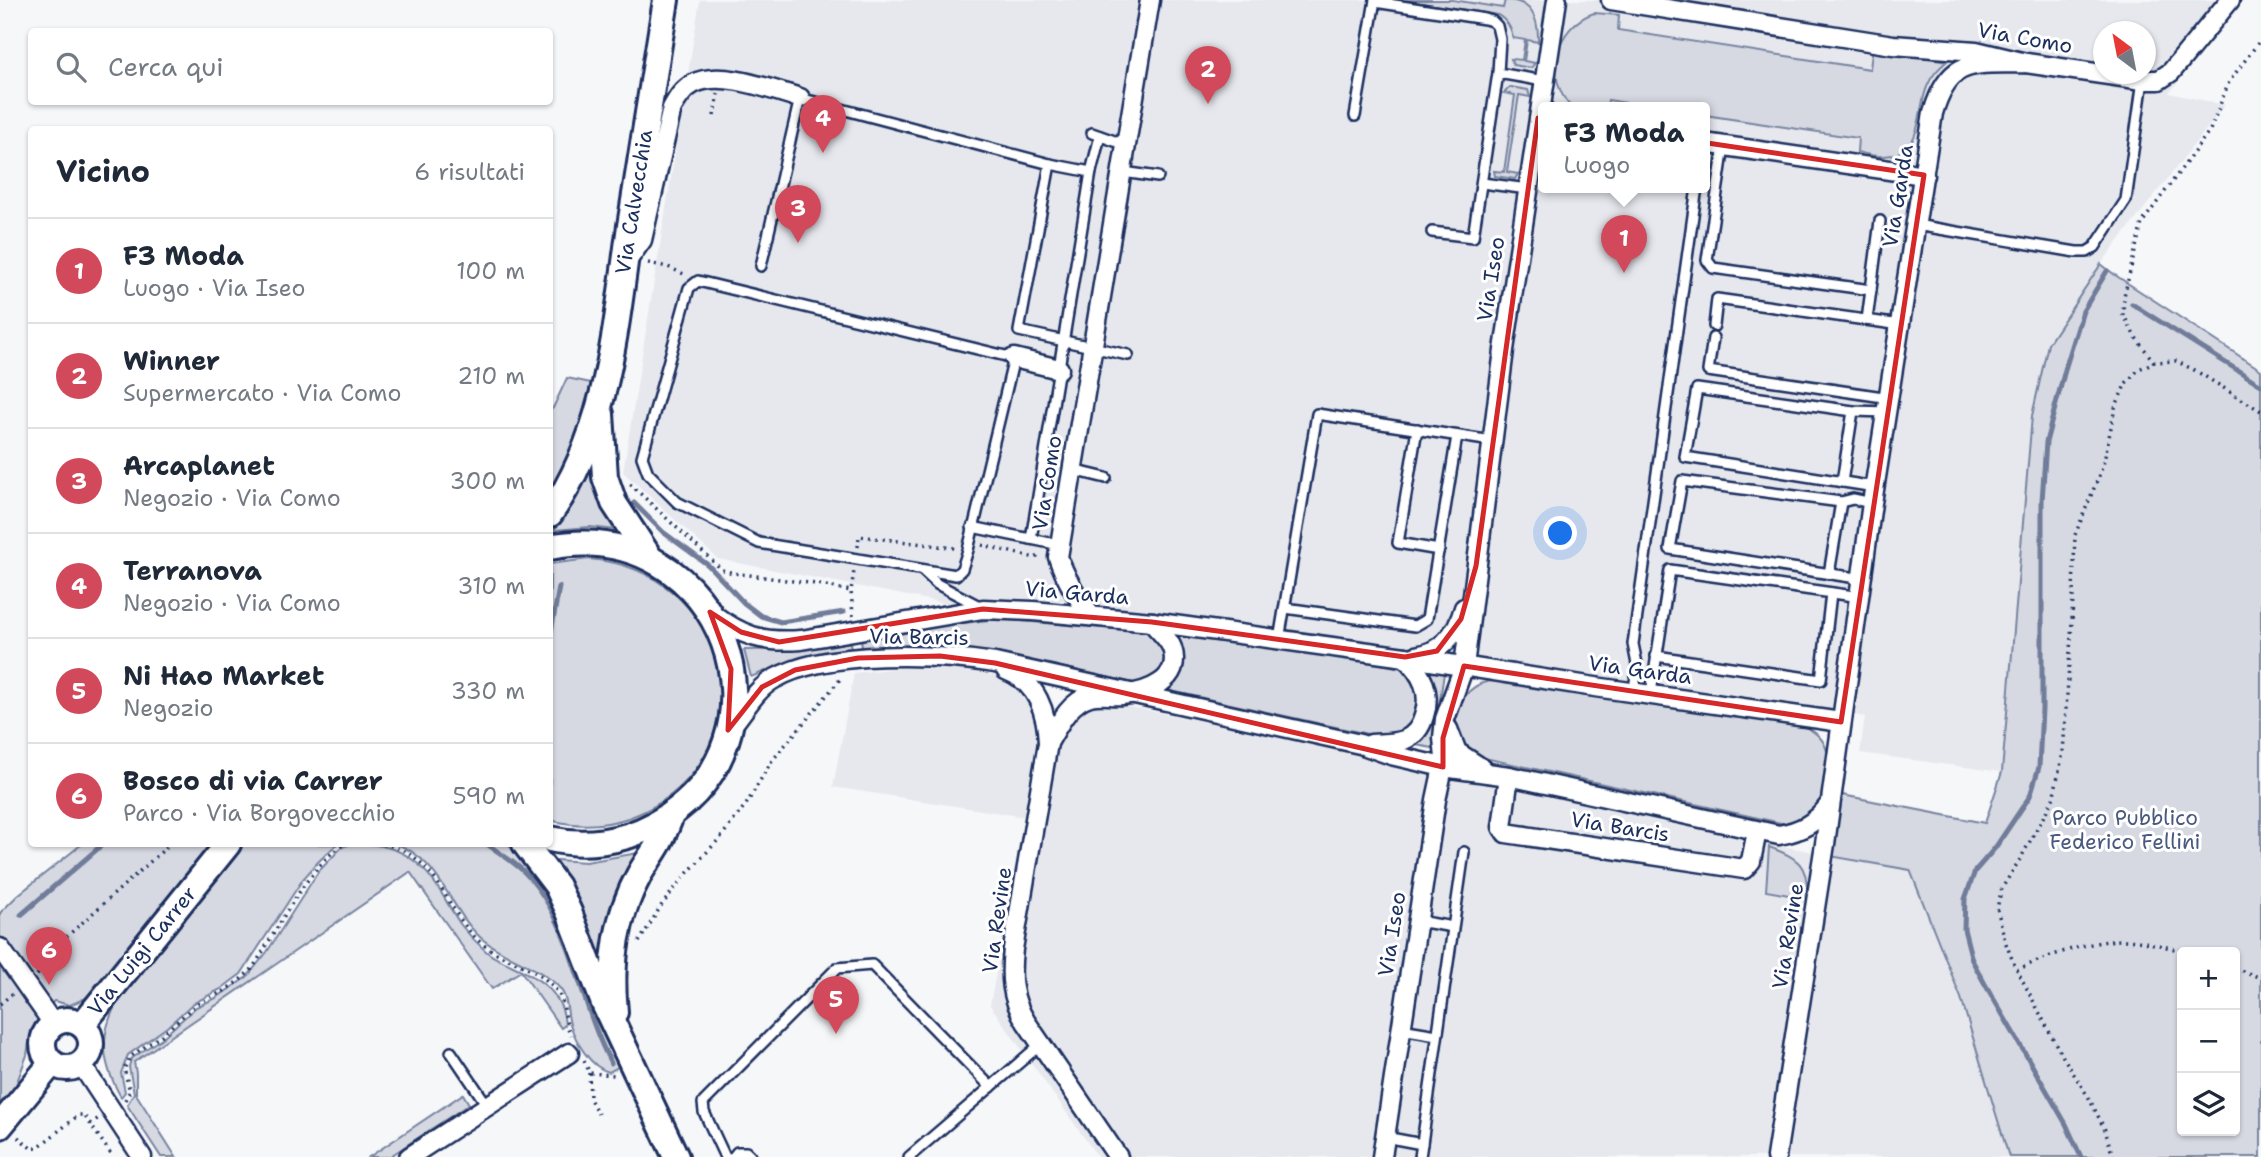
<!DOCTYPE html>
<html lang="it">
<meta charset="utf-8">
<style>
body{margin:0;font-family:"Shantell Sans",sans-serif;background:#f6f6f7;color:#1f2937}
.controls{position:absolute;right:21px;bottom:21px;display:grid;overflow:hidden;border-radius:7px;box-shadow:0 2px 5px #0004}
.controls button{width:63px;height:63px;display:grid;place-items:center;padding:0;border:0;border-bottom:2px solid #e0e1e3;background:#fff;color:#1f2937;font:35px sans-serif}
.compass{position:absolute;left:2093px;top:21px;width:63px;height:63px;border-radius:50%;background:#fff;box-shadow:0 2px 5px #0004;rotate:328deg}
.you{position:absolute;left:1561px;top:534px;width:24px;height:24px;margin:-18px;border:5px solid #fff;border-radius:50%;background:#1a73e8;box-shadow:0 0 0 10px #1a73e833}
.badge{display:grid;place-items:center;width:46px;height:46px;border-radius:50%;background:#d1495b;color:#fff;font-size:23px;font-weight:700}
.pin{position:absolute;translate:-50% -58px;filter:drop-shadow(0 2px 4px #0008)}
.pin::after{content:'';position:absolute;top:37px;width:24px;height:21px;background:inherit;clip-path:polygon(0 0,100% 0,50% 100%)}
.popup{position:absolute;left:1538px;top:102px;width:172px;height:91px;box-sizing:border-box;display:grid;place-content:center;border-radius:7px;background:#fff;filter:drop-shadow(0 2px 5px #0005);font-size:23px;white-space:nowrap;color:#747a83}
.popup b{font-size:26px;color:#1f2937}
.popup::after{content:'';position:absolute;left:50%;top:100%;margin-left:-14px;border:14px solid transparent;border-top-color:#fff}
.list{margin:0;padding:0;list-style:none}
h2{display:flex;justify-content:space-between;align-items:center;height:91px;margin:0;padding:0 28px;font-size:30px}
h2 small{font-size:23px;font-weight:400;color:#747a83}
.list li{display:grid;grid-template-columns:46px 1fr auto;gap:21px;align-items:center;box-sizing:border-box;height:105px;padding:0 28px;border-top:2px solid #e0e1e3}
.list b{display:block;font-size:26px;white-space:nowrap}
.list p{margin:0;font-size:23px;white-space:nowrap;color:#747a83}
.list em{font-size:23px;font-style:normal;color:#747a83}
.icon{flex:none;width:38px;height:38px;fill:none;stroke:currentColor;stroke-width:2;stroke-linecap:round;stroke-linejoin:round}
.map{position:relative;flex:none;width:2261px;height:1157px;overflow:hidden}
.search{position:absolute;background:#fff;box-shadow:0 2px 5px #0004;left:28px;top:28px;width:525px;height:77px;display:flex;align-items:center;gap:18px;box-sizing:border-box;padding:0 24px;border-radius:7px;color:#747a83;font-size:26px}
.panel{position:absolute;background:#fff;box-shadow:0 2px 5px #0004;left:28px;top:126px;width:525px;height:721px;border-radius:7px}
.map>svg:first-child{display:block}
</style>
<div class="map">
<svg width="2261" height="1157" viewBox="0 0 2261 1157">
<rect width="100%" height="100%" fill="#f6f7f9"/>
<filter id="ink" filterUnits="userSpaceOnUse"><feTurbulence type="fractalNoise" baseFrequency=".0143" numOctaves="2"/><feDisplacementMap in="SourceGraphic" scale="14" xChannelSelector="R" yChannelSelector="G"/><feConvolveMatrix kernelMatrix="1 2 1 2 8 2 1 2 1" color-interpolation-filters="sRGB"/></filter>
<g filter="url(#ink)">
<!-- built -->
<g fill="#e6e8ee" fill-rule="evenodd">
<path d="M700 0H2242L2169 93 2225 105 2101 264 2048 344 2032 416 2002 772 1860 753 1865 717 1838 712 1589 677 1466 656 1074 601 996 599 949 604 718 559 623 472ZM2104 32H2146V74H2104ZM1544 107H1704V187H1544Z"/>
<polygon points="899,668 937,668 974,672 1000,676 1015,682 1028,691 1043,729 1096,700 1357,752 1431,770 1559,796 1755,841 1910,870 1961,998 2009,1157 1098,1157 990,1005 1026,817 833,787 854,673"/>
</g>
<!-- green -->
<g fill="#d6d9e2" stroke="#7884a0" stroke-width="2" fill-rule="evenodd">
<path d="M1402 0H1453L1503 8 1505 0C1531 0 1539 18 1538 42L1527 40 1524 61 1535 63 1531 68 1513 65 1511 59 1522 60 1525 40 1513 38C1511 27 1507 21 1498 15Z"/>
<path d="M1594 13 1619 15 1618 30 1870 69 1872 52C1897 57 1922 56 1947 61 1938 69 1931 76 1927 87 1916 113 1925 153 1884 156 1876 157 1866 154 1857 152L1858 138 1705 115 1704 107H1650L1608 100 1607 107 1570 106C1544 76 1555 26 1594 13Z"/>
<polygon points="1510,87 1528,90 1530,97 1519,95 1507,172 1518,174 1515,179 1495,176 1494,171 1504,172 1515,95 1504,93"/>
<path d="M2101 264 2115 275 2261 370V1157H2009L1961 998 1910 870 1830 856 1842 795 1985 823 2002 772 2032 416 2048 344ZM2182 952H2235V1131H2182Z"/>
<polygon points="567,378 591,383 568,467 550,499 550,410 553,408"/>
<path d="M590 469C595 491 604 511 616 530L590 527 554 530Z"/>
<path d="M589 559C731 570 770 751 643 812 614 826 580 828 550 820V564Z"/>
<polygon points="997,619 1144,631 1321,652 1401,668 1414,678 1419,689 1417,718 1407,732 1394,736 1377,736 992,652 920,645 862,647 861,639 914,629"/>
<polygon points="850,642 851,650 785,663 751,677 744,650 806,649"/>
<path d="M1428 671 1444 673 1433 748 1416 745C1436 722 1439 699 1428 671Z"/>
<path d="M1500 680 1794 722C1826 733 1832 750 1827 781 1822 810 1811 824 1781 823L1480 757C1476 754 1470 751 1466 747 1447 729 1457 696 1478 685 1485 681 1493 681 1500 680Z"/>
<polygon points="82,844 214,844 110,973 86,998 70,1005 54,1001 31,1030 27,1055 14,1090 0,1108 0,913 18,895"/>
<path d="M242 844H337L318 862 303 879 241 974 221 989 192 1004 167 1027 128 1055 121 1073 125 1092 121 1097C98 1056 100 1030 123 991Z"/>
<path d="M351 844C373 843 395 846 413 860 435 876 446 903 461 925 469 935 478 944 487 952 494 958 503 961 511 965 539 978 563 992 565 1025L561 1028 521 971 492 989 410 872 134 1062 136 1073V1094L176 1157H161L127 1105 134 1093 129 1067 131 1059 162 1038 196 1007 216 998 247 977 267 952 318 872 342 847Z"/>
<path d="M396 844H508L539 871 622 1065 609 1072C590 1067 576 1042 570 1024 567 1014 568 1003 563 993 549 969 502 958 480 937 449 908 439 858 396 844Z"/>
<path d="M1769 847C1798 858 1809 864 1807 898L1766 891Z"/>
<path d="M638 853 628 878 602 969C589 928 582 895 555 860L586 862Z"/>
<polygon points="463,1094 469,1104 389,1157 369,1157"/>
</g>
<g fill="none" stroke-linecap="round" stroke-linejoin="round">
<!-- stream -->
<g stroke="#707c99" stroke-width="5">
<polyline points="2132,304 2261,385"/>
<polyline points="634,503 663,532 708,565 744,603 761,616 781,622 844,612"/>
<polyline points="550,638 559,587"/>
<path d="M487 844C498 852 511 860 521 869 573 918 578 1003 611 1063"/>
<polyline points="21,915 103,844"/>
<polyline points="2081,1157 2066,1124 1985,984 1972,960 1964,929 1965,899 1975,871 1995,848 2030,796 2039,767 2042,709 2042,501 2046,442 2066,366 2083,311 2107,271"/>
</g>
<defs>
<g id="lane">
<polyline points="1375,2 1485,19 1492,21 1497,26 1500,39 1498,73 1473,237 1432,232"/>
<polyline points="1498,73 1544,81"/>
<polyline points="1355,116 1375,0"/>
<polyline points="1092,133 1126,145"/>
<polyline points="1724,146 1707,260 1713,268 1871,290"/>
<polyline points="1050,164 1019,331 1128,355"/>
<polyline points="1123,172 1158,177"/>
<polyline points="1482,183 1528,189"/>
<polyline points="1916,225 2076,252 2087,252 2095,247 2126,200 2143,80"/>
<polyline points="761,266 800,98 1050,164 1091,172"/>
<polygon points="698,281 1014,358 968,550 962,569 956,575 759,543 677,502 648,473 642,457 689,288"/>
<polyline points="1867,320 1880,221"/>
<polyline points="1714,326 1717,299 1901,325"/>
<polyline points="1713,338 1708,371 1890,398"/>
<polyline points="1417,429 1398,543 1439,550"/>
<polyline points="1073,470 1106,478"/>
<polyline points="1842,482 1853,411"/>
<polyline points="1875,487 1685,457 1697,389 1853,411 1888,412"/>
<polyline points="972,527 1060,545"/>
<polyline points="1031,539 1091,172 1100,136"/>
<polyline points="922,570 937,584 981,607"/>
<polyline points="1829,574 1841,502"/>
<polyline points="1863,579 1670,549 1682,481 1841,502 1853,499 1872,503"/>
<polyline points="1285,608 1415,626 1427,619 1457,436"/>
<polyline points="1279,640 1317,414 1492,441"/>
<polyline points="1656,656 1821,680 1831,593"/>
<polyline points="1634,692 1637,664 1633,644 1697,187"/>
<polyline points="1651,693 1670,570 1861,597"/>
<polyline points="1418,921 1453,927"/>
<polyline points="1401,1029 1437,1035"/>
<polyline points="451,1052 487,1105"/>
<polyline points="1385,1137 1422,1144"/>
<polyline points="725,1157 704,1112 703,1103 837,968 872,965 991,1087"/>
<polyline points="733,1157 737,1152 746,1152 751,1157"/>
<polyline points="909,1157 1041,1044"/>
<polyline points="1420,1157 1464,852"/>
</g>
<g id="street">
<polyline points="1611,0 1893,45 1976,51 2026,63 2143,80 2159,80 2171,72 2230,0"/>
<polyline points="1704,143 1924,175"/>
<path d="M627 261 642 240 672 108C677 99 683 89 693 84 720 69 772 90 800 98"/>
<polyline points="1014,358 1059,369"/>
<path d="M711 613C742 636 762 643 801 640L983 609 1033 611 1152 622 1405 657 1595 687 1841 722"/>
<path d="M1091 616C1077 597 1066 580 1058 557L1150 0"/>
<path d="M1416 656C1443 652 1457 633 1464 608"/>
<path d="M1006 670C1037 682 1047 713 1048 743L1013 949C1010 977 1011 998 1026 1022L1118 1157"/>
<polyline points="1448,729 1457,752 1483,769"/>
<path d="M728 730C743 714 754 690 774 679 827 649 937 654 995 663L1360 744 1391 755 1443 767 1509 776 1779 835C1801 831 1816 823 1829 805"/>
<path d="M1048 743C1058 726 1069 702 1090 696 1100 693 1112 696 1122 695 1147 693 1183 680 1172 648 1169 639 1158 630 1152 622"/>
<path d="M1371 744C1382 743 1393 744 1404 740 1414 736 1421 727 1424 716 1432 692 1422 674 1405 657"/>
<polyline points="1509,776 1502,827 1506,833 1744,869 1751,861 1757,831"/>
<polyline points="0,948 54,1025"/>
<polyline points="81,1064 142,1157"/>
<polyline points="409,1157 569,1053"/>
<polyline points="1382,1157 1436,800 1445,758 1443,738 1445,719 1464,666 1504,350 1557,0"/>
<path d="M1776 1157 1825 844 1872 503 1933 113C1950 55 1975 65 2026 63"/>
</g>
<g id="secondary">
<polyline points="601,414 605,477 614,503 650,558"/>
<path d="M550 514C609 431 616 323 630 226 642 150 654 75 666 0"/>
<path d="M550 547C723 513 806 743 653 825 622 842 584 847 550 839"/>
<polyline points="525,844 557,886 569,912 605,1006 676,1157"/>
<path d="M615 1012C610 965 616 917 639 875 645 864 653 854 659 843 664 834 668 823 672 813"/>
<circle cx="67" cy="1044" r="24"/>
<polyline points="82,1025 228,844"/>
<polyline points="0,1126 52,1063"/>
</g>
</defs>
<!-- lane casing -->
<use href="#lane" stroke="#1b2f5e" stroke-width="14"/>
<!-- street casing -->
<use href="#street" stroke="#1b2f5e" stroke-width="23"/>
<!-- secondary casing -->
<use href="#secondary" stroke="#1b2f5e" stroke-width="30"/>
<!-- path -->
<g stroke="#1b2f5e" stroke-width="3.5" stroke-dasharray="2 5" stroke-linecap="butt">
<polyline points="714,116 718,94"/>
<polyline points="648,263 668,267 686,275"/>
<polyline points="2154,362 2134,335 2123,314 2124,296 2142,223 2210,130 2229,82 2261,39"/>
<polyline points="630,484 722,570 734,573 816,584 851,591"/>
<polyline points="982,545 1035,558 1039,556 1040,553"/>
<polyline points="858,547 859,536 955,548"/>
<polyline points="853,616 851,591 854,571"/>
<path d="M383 844C439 855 443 908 479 941 501 961 537 966 556 990 567 1003 563 1021 571 1035"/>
<polyline points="639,942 661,906 681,880 721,837 747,803 771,762 842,677"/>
<polyline points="2235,968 2261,978"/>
<path d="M2017 970C2044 957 2092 940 2122 940 2144 940 2166 947 2186 952"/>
<polyline points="37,975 49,962 55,947 170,844"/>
<polyline points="0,1004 12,994"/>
<polyline points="584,1061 590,1073 614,1075"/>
<polyline points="589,1073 590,1099 598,1114"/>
<path d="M125 1100 130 1091 124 1069 130 1057 162 1035 195 1005 224 991 240 980 252 969C277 931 307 867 344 844"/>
<polyline points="90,1124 99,1118"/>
<polyline points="18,1137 31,1148 37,1148 79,1115 84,1115 113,1157"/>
<polyline points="2113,1157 2105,1130 2089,1098 2060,1052 2014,964 2005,941 1997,908 2002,888 2022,856 2053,799 2063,753 2072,622 2075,535 2103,466 2115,408 2126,383 2139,369 2154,362 2176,361 2196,371 2261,411"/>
</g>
<!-- lane -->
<use href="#lane" stroke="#fff" stroke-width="9"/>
<!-- street -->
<use href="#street" stroke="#fff" stroke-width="18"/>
<!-- secondary -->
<use href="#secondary" stroke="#fff" stroke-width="24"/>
</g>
</g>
<!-- marked area -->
<path fill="none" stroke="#d62828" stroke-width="5" stroke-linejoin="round" d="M1538 118 1924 175 1841 722 1464 666 1443 738V767L995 663 940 656 858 658 795 670 762 687 728 730 731 669 710 612 741 632 779 642 983 609 1152 622 1405 657 1437 651 1461 619 1476 566Z"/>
<g text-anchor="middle" stroke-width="6" stroke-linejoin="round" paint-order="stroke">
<!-- street labels -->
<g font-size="21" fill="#1b2f5e" stroke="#fff">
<text transform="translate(2025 38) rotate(10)" y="7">Via Como</text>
<text transform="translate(1898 196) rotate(-81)" y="7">Via Garda</text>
<text transform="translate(634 202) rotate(-81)" y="7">Via Calvecchia</text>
<text transform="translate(1491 279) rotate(-81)" y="7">Via Iseo</text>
<text transform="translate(1047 483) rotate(-81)" y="7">Via Como</text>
<text transform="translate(1077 593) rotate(5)" y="7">Via Garda</text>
<text transform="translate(919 637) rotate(1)" y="7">Via Barcis</text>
<text transform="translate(1640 670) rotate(8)" y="7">Via Garda</text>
<text transform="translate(1620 827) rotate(9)" y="7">Via Barcis</text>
<text transform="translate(997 920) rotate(-82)" y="7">Via Revine</text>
<text transform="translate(1392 934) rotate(-81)" y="7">Via Iseo</text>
<text transform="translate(1788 936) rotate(-81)" y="7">Via Revine</text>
<text transform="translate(142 951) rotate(-51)" y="7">Via Luigi Carrer</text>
</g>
<!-- park labels -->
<g font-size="21" fill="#4a5a7f" stroke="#fff">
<text x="2125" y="825">Parco Pubblico<tspan x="2125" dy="24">Federico Fellini</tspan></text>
</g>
</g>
</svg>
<div class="controls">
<button>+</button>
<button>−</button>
<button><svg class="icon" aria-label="layers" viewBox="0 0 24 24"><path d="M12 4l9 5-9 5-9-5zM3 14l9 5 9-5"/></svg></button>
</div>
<svg class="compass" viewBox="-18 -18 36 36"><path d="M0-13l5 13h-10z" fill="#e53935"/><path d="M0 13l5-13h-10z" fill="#747a83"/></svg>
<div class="you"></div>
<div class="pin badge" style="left:1624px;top:273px">1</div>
<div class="popup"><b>F3 Moda</b>Luogo</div>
<div class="pin badge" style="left:1208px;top:104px">2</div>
<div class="pin badge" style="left:798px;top:243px">3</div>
<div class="pin badge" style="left:823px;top:153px">4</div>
<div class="pin badge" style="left:836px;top:1034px">5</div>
<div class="pin badge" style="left:49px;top:985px">6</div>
<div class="search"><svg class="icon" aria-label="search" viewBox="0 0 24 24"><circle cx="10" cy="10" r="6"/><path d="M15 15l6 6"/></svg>Cerca qui</div>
<section class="panel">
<h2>Vicino<small>6 risultati</small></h2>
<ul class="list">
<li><span class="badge">1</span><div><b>F3 Moda</b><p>Luogo · Via Iseo</p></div><em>100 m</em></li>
<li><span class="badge">2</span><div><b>Winner</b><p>Supermercato · Via Como</p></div><em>210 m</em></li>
<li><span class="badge">3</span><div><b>Arcaplanet</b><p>Negozio · Via Como</p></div><em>300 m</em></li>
<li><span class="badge">4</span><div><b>Terranova</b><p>Negozio · Via Como</p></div><em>310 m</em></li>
<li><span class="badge">5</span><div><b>Ni Hao Market</b><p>Negozio</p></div><em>330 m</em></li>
<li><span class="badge">6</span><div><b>Bosco di via Carrer</b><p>Parco · Via Borgovecchio</p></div><em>590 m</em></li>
</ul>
</section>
</div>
